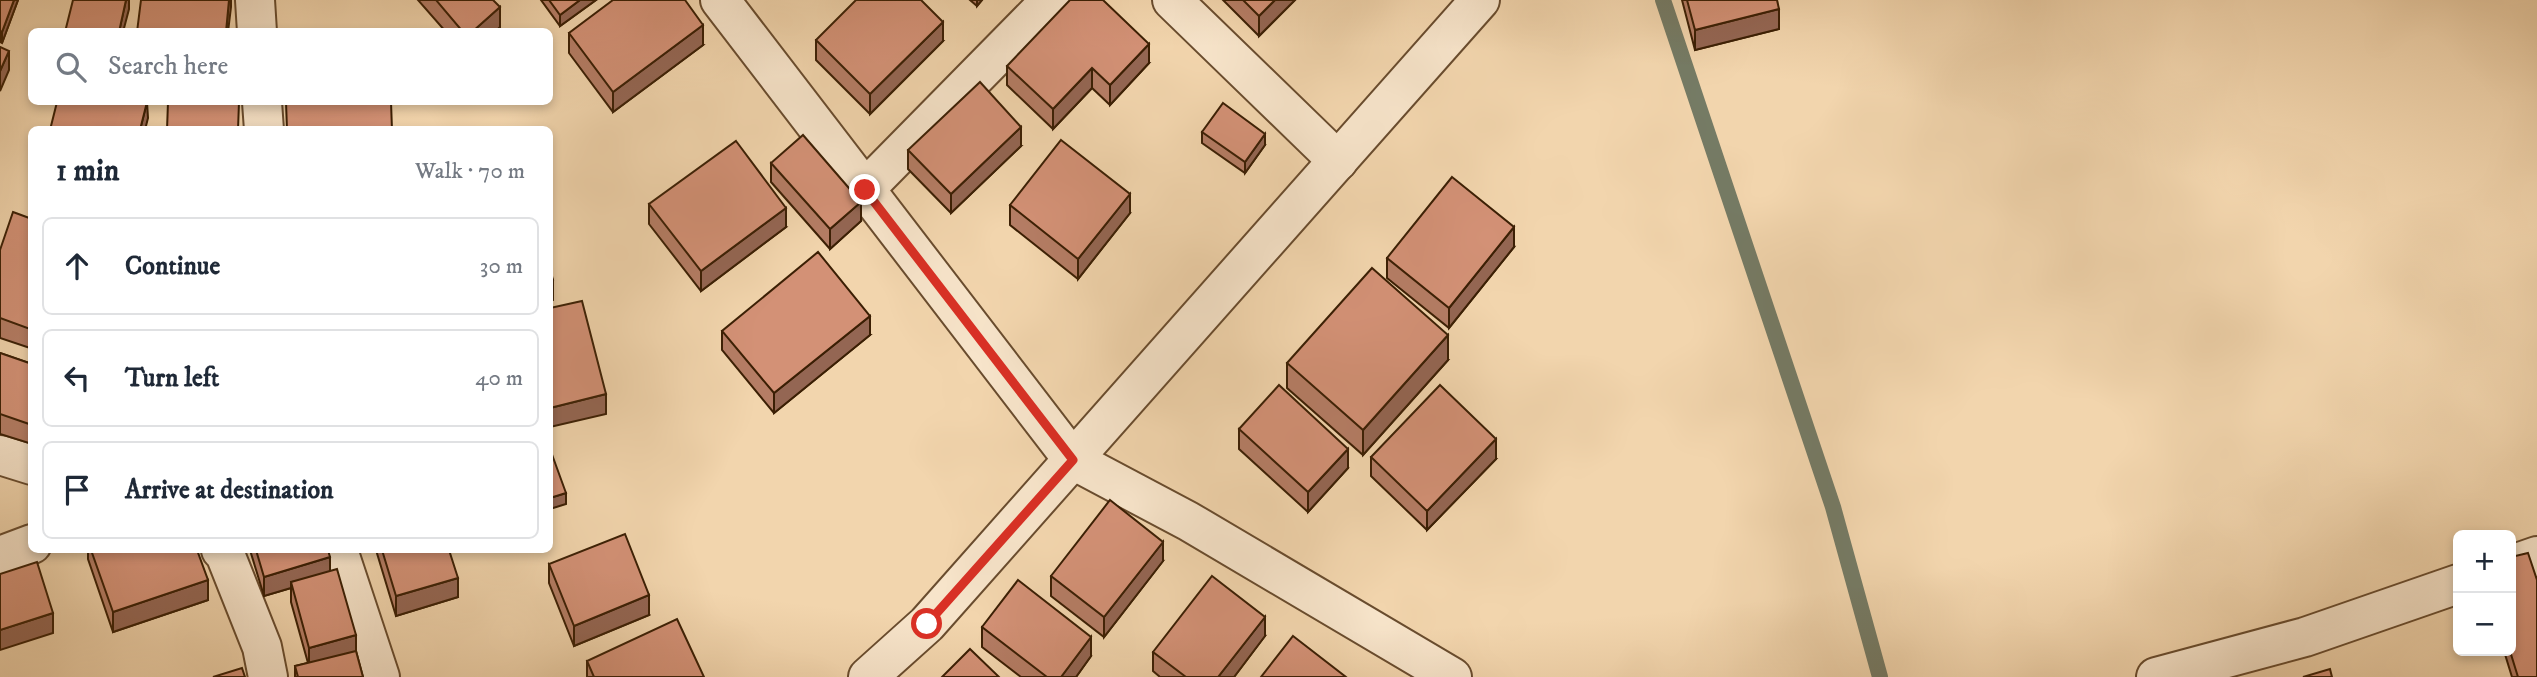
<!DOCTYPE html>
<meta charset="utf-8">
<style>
body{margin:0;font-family:"IM FELL DW Pica",serif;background:#f2f2f3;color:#1f2937}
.controls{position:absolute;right:21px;bottom:21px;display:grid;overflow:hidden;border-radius:10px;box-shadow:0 4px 10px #0003}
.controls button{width:63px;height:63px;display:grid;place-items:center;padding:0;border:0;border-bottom:2px solid #e0e1e3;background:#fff;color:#1f2937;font:35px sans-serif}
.stop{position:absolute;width:21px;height:21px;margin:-16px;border:5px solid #d93025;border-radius:50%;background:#fff}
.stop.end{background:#d93025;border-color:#fff;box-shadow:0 2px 7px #0008}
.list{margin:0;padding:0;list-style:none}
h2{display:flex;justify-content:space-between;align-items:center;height:91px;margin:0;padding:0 28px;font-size:30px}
h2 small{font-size:23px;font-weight:400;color:#747a83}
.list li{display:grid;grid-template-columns:46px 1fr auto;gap:21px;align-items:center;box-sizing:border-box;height:98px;margin:0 14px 14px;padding:0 14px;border:2px solid #e0e1e3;border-radius:10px}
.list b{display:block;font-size:26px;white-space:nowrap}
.list em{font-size:23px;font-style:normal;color:#747a83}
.icon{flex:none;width:38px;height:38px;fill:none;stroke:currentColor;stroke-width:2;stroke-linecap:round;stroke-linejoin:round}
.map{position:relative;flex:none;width:2537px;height:677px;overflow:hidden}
.search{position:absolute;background:#fff;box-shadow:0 4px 10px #0003;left:28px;top:28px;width:525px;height:77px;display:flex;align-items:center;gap:18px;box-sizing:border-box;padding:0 24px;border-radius:10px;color:#747a83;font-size:26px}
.panel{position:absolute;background:#fff;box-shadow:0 4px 10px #0003;left:28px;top:126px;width:525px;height:427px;border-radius:10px}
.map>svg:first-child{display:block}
</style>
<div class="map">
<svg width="2537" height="677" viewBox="0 0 2537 677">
<rect width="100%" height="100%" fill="#f2d5ad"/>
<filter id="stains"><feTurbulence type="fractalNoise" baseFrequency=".00286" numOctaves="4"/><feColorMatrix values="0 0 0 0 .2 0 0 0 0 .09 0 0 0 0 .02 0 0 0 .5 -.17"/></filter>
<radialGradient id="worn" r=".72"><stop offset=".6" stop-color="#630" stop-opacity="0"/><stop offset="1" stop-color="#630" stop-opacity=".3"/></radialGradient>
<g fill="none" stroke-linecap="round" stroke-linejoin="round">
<!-- stream -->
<polyline stroke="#757b65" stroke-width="16" points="1663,0 1833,507 1880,677"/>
<defs>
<g id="minor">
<polyline points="255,0 257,32"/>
<polyline points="720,0 1073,460 1188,521 1452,677"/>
<polyline points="1172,0 1338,161"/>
<polyline points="262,102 264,130"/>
<polyline points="865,189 1051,0"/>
<polyline points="0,455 32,465"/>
<polyline points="221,550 225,554 262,647 268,677"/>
<polyline points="338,550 380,677"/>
<polyline points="0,556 32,544"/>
<polyline points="2511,565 2537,556"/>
<polyline points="868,677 927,624 1480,0"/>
<polyline points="2156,677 2305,637 2458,584"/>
</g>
</defs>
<!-- minor casing -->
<use href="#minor" stroke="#694c2e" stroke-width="42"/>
<!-- minor -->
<use href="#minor" stroke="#f7e4ca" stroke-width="38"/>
</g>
<!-- wall -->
<g fill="#b57d65" stroke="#3b1f04" stroke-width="2">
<polygon points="0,0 18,0 2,43 0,42"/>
<polygon points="418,0 493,0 500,27 495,32 446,32"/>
<polygon points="541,0 596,0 560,26"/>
<polygon points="970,0 982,0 977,6"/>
<polygon points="1223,0 1295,0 1259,36"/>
<polygon points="1682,0 1777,0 1779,29 1695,50"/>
<polygon points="569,33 703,45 613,112 569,53"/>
<polygon points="816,40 943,41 870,114 816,60"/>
<polygon points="1149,63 1110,105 1092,88 1053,129 1007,85 1007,66"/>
<polygon points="1202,132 1265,145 1245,173 1202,143"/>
<polygon points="1021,146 951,213 908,169 908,150"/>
<polygon points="771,163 861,221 830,249 771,182"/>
<polygon points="649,204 786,227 701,291 649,224"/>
<polygon points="1010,205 1130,213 1078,279 1010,225"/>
<polygon points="32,219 32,343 30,348 0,338 0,250"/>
<polygon points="1514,247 1449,328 1387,278 1387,258"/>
<polygon points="722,331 870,335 774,413 722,350"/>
<polygon points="0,353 32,364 32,444 0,434"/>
<polygon points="1448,360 1363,455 1287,388 1287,363"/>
<polygon points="1239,429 1348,468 1308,512 1239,449"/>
<polygon points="1371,457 1496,459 1427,530 1371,476"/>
<polygon points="88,550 197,550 208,600 113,632 88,559"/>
<polygon points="250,550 328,550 330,571 356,651 363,677 295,677 295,666 308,663 291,602 291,588 264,596"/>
<polygon points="376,550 449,550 458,597 396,616"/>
<polygon points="1163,561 1104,637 1051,596 1051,576"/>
<polygon points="549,564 649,615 574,646 549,583"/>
<polygon points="982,627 1091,656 1076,677 1021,677 982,647"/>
<polygon points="1265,636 1234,677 1160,677 1153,671 1153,652"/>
<polygon points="2504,651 2511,651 2537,677 2512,677"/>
<polygon points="587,661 704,677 587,677"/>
</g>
<!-- shaded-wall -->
<g fill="#946653" stroke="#3b1f04" stroke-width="2">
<polygon points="14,0 18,0 2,43 2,32"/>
<polygon points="126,0 129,0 129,9 123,32 119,32"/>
<polygon points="229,0 231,0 231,7 228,32 226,32"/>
<polygon points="580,0 596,0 560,26 560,15"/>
<polygon points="977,0 982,0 977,6"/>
<polygon points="1275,0 1295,0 1259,36 1259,16"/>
<polygon points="500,7 500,27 495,32 472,32"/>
<polygon points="1779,9 1779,29 1695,50 1695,30"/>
<polygon points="943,22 943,41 870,114 870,94"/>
<polygon points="703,25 703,45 613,112 613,92"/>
<polygon points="1149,44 1149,63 1110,105 1110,85"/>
<polygon points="9,51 9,70 0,91 0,71"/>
<polygon points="1092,68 1092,88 1053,129 1053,109"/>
<polygon points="147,102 148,118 145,130 140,130"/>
<polygon points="1021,127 1021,146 951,213 951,194"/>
<polygon points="1265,134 1265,145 1245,173 1245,162"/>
<polygon points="1130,194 1130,213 1078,279 1078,259"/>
<polygon points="861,202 861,221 830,249 830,229"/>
<polygon points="786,208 786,227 701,291 701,271"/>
<polygon points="1514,227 1514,247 1449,328 1449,308"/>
<polygon points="553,280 553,300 550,301 550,281"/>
<polygon points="870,316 870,335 774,413 774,393"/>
<polygon points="32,324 32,343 30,348 30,329"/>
<polygon points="1448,335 1448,360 1363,455 1363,430"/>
<polygon points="606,394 606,414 550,427 550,408"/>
<polygon points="1496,439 1496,459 1427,530 1427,511"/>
<polygon points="1348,449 1348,468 1308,512 1308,492"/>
<polygon points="566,493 566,504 550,509 550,498"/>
<polygon points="1163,542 1163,561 1104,637 1104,617"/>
<polygon points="330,557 330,576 291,582 291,588 264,596 264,577"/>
<polygon points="458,578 458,597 396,616 396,596"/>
<polygon points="208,580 208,600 113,632 113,612"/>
<polygon points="649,595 649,615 574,646 574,626"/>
<polygon points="53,613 53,633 0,650 0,630"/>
<polygon points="1265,617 1265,636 1234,677 1218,677"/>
<polygon points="356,635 356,655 309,668 309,648"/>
<polygon points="1091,637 1091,656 1076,677 1061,677"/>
</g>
<!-- building -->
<g fill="#d39176" stroke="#3b1f04" stroke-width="2">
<polygon points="0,0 14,0 2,32 0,31"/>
<polygon points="73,0 126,0 119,32 65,32"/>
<polygon points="141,0 229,0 226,32 137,32"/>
<polygon points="436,0 493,0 500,7 472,32 463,32"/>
<polygon points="549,0 580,0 560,15"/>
<polygon points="613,0 685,0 703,25 613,92 569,33"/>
<polygon points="856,0 921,0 943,22 870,94 816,40"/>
<polygon points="1070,0 1103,0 1149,44 1110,85 1092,68 1053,109 1007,66"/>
<polygon points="1243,0 1275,0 1259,16"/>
<polygon points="1687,0 1777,0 1779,9 1695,30"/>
<polygon points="0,47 9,51 0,71"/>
<polygon points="980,82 1021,127 951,194 908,150"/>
<polygon points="57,102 147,102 140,130 50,130"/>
<polygon points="168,102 239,102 238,130 167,130"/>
<polygon points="286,102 391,102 392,130 287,130"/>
<polygon points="1223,103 1265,134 1245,162 1202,132"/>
<polygon points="803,135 861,202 830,229 771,163"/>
<polygon points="1061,140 1130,194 1078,259 1010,205"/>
<polygon points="736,141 786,208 701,271 649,204"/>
<polygon points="1452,177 1514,227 1449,308 1387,258"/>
<polygon points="13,212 32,219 32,324 30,329 0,318 0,250"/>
<polygon points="818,252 870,316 774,393 722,331"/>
<polygon points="550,268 553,280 550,281"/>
<polygon points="1372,268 1448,335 1363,430 1287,363"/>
<polygon points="582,301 606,394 550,408 550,308"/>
<polygon points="0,353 32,364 32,425 0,414"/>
<polygon points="1279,385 1348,449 1308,492 1239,429"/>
<polygon points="1440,385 1496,439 1427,511 1371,457"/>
<polygon points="550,449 566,493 550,498"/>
<polygon points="1110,500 1163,542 1104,617 1051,576"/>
<polygon points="625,534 649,595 574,626 549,564"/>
<polygon points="91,550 197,550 208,580 113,612"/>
<polygon points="256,550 328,550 330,557 264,577"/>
<polygon points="382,550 449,550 458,578 396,596"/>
<polygon points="2528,553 2537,580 2537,677 2518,677 2510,651 2511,557"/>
<polygon points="37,562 53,613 0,630 0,574"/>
<polygon points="337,569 356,635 309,648 291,582"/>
<polygon points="1212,576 1265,617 1218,677 1186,677 1153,652"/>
<polygon points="1018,580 1091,637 1061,677 1047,677 982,627"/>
<polygon points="677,619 704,677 594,677 587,661"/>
<polygon points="1293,636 1346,677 1261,677"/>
<polygon points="970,649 999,677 942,677"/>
<polygon points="356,651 363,677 298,677 295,666"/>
<polygon points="242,668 245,677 213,677"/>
<polygon points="2330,669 2332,677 2303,677"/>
</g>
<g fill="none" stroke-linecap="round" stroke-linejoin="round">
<!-- route -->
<polyline stroke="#d93025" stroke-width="9" points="865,190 1073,460 927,624"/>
</g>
<rect width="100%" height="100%" filter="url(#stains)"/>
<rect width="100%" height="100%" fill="url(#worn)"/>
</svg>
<div class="controls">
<button>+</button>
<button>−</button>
</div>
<div class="stop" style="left:927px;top:624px"></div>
<div class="stop end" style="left:865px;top:190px"></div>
<div class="search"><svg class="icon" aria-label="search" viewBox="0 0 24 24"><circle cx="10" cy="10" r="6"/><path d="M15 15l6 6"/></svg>Search here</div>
<section class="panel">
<h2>1 min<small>Walk · 70 m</small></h2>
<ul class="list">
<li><svg class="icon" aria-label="ahead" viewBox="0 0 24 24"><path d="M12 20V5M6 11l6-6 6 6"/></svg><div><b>Continue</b></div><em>30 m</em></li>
<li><svg class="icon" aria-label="left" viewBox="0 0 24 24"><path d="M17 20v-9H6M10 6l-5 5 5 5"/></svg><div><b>Turn left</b></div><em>40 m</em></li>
<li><svg class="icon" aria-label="arrive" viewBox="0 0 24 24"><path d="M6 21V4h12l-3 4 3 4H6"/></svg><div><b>Arrive at destination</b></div></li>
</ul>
</section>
</div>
